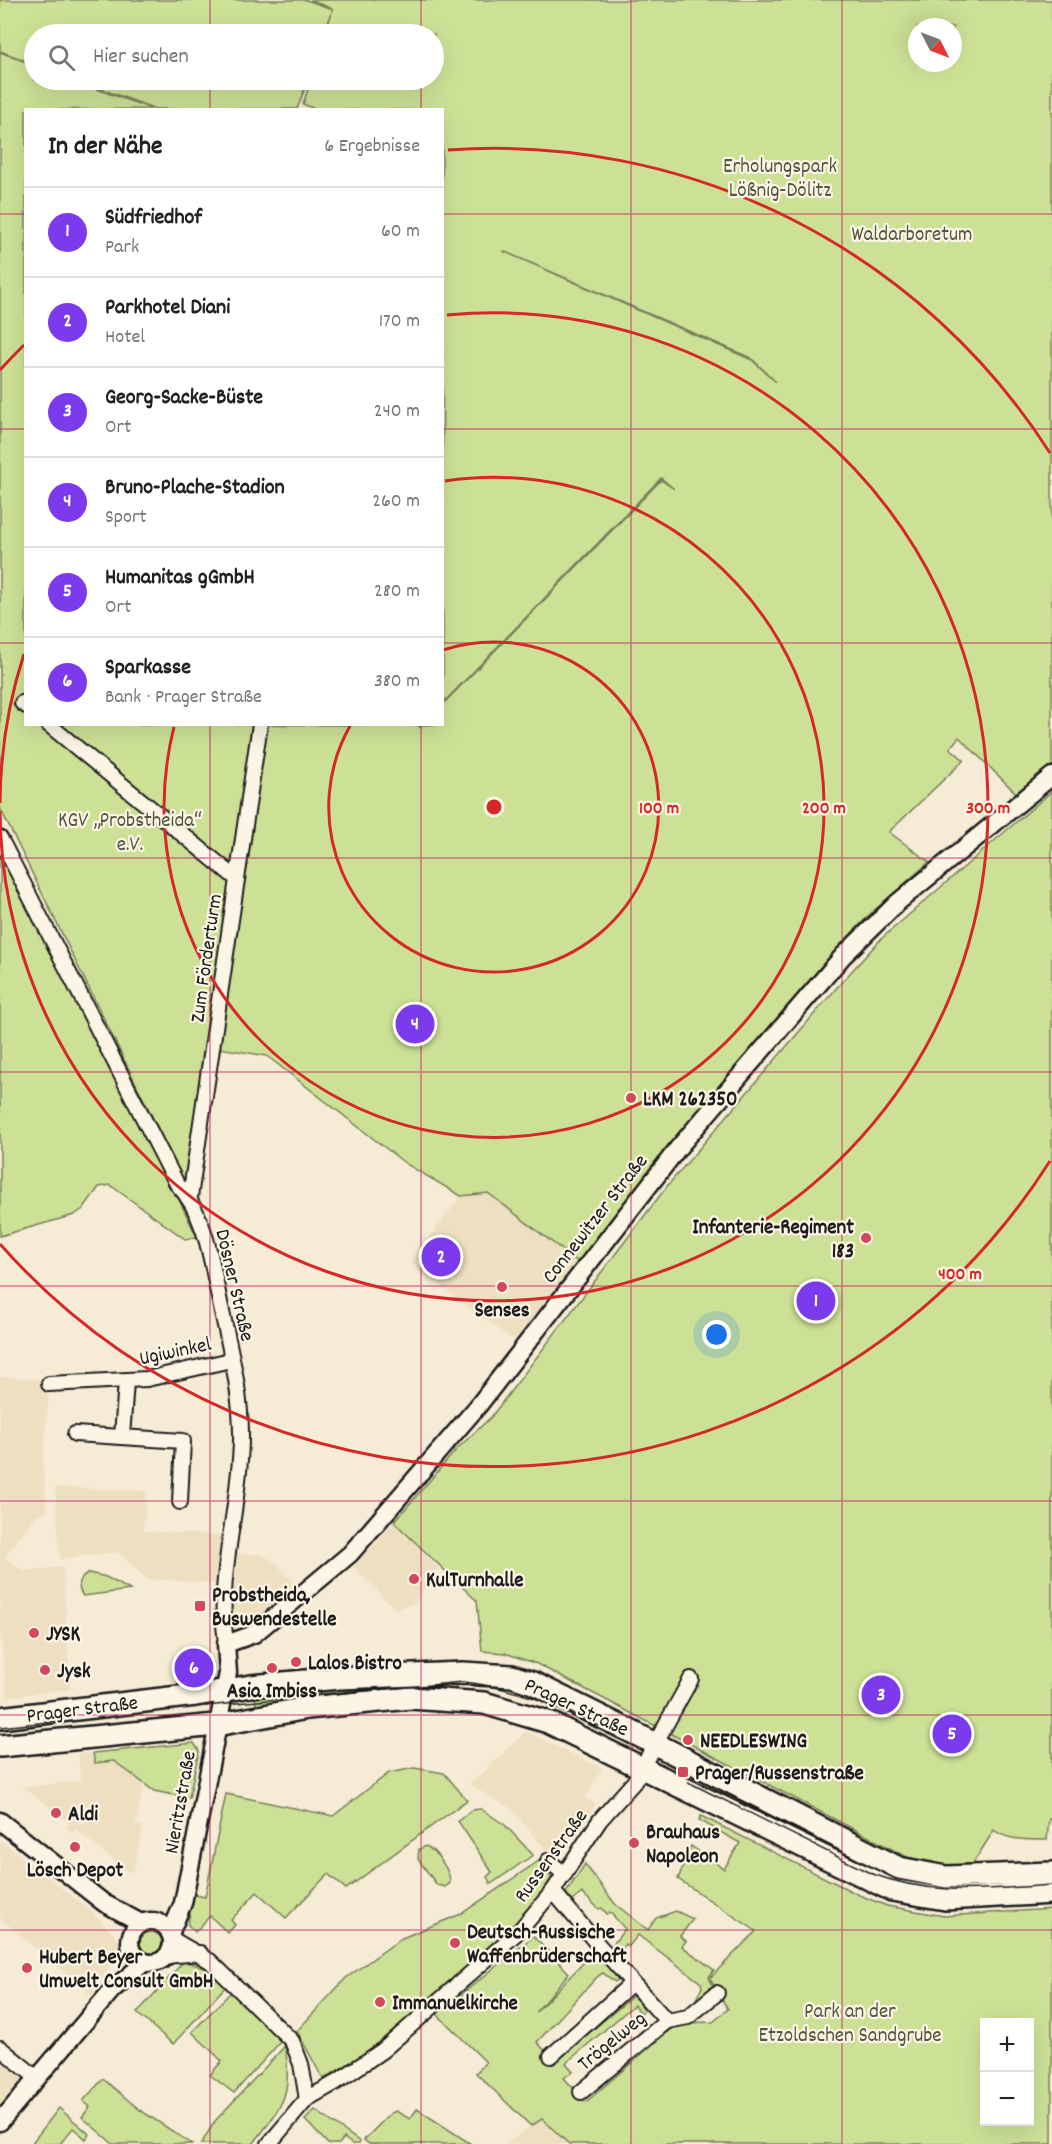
<!DOCTYPE html>
<html lang="de">
<meta charset="utf-8">
<style>
body{margin:0;font-family:Dekko,sans-serif;background:#f2f2f2;color:#222}
.controls{position:absolute;right:18px;bottom:18px;display:grid;overflow:hidden;border-radius:0px;box-shadow:0 6px 24px #0002}
.controls button{width:54px;height:54px;display:grid;place-items:center;padding:0;border:0;border-bottom:2px solid #e0e0e0;background:#fff;color:#222;font:30px sans-serif}
.compass{position:absolute;left:908px;top:18px;width:54px;height:54px;border-radius:50%;background:#fff;box-shadow:0 6px 24px #0002;rotate:132deg}
.you{position:absolute;left:717px;top:1335px;width:21px;height:21px;margin:-15px;border:4px solid #fff;border-radius:50%;background:#1a73e8;box-shadow:0 0 0 9px #1a73e833}
.badge{display:grid;place-items:center;width:39px;height:39px;border-radius:50%;background:#7c3aed;color:#fff;font-size:20px;font-weight:700}
.pin{position:absolute;translate:-50% -50%;border:3px solid #fff;box-shadow:0 2px 6px #0006}
.list{margin:0;padding:0;list-style:none}
h2{display:flex;justify-content:space-between;align-items:center;height:78px;margin:0;padding:0 24px;font-size:26px}
h2 small{font-size:20px;font-weight:400;color:#767676}
.list li{display:grid;grid-template-columns:39px 1fr auto;gap:18px;align-items:center;box-sizing:border-box;height:90px;padding:0 24px;border-top:2px solid #e0e0e0}
.list b{display:block;font-size:22px;white-space:nowrap}
.list p{margin:0;font-size:20px;white-space:nowrap;color:#767676}
.list em{font-size:20px;font-style:normal;color:#767676}
.icon{flex:none;width:33px;height:33px;fill:none;stroke:currentColor;stroke-width:2;stroke-linecap:round;stroke-linejoin:round}
.map{position:relative;flex:none;width:1052px;height:2144px;overflow:hidden}
.search{position:absolute;background:#fff;box-shadow:0 6px 24px #0002;left:24px;top:24px;width:420px;height:66px;display:flex;align-items:center;gap:15px;box-sizing:border-box;padding:0 21px;border-radius:33px;color:#767676;font-size:22px}
.panel{position:absolute;background:#fff;box-shadow:0 6px 24px #0002;left:24px;top:108px;width:420px;height:618px;border-radius:0px}
.map>svg:first-child{display:block}
</style>
<div class="map">
<svg width="1052" height="2144" viewBox="0 0 1052 2144">
<rect width="100%" height="100%" fill="#f6ebd5"/>
<filter id="ink" filterUnits="userSpaceOnUse"><feTurbulence type="fractalNoise" baseFrequency=".0167" numOctaves="2"/><feDisplacementMap in="SourceGraphic" scale="12" xChannelSelector="R" yChannelSelector="G"/><feConvolveMatrix kernelMatrix="1 2 1 2 8 2 1 2 1" color-interpolation-filters="sRGB"/></filter>
<g filter="url(#ink)">
<!-- built -->
<g fill="#eedfc1">
<polygon points="488,1193 578,1262 516,1342 410,1263 461,1196"/>
<polygon points="0,1377 50,1379 43,1462 47,1512 37,1515 5,1557 23,1571 63,1567 70,1689 7,1697 0,1629"/>
<polygon points="55,1487 147,1491 143,1531 224,1536 220,1573 216,1583 147,1579 118,1552 60,1559"/>
<polygon points="394,1522 439,1567 415,1603 395,1609 354,1567"/>
<polygon points="238,1553 262,1555 275,1562 295,1584 245,1627 235,1624 231,1618"/>
<polygon points="526,1732 602,1768 585,1798 596,1804 582,1824 547,1851 509,1807 469,1785"/>
<polygon points="93,1753 95,1763 114,1761 143,1785 136,1826 143,1826 133,1872 127,1871 75,1829 72,1833 66,1828 69,1823 23,1787 81,1781 78,1754"/>
<polygon points="0,1840 91,1911 114,1934 122,1946 92,1996 0,1918"/>
<polygon points="0,2048 37,2078 0,2122"/>
<polygon points="541,2119 569,2144 506,2144"/>
</g>
<!-- green -->
<g fill="#cde196" stroke="#747e59" stroke-width="1.5" fill-rule="evenodd">
<path d="M0 0H306L333 9 310 0H1052V776L1017 794 959 737 950 748 964 760 889 832 929 862 870 914 828 958 671 1144 578 1262 488 1193 461 1196 406 1164 267 1056 219 1048 244 866 249 865 232 863 186 1178 183 1179 0 808V52L34 65V80H72L152 109 26 110V724L421 725 419 728 423 725 442 724 443 704 661 480 674 489 661 478 443 703 442 110H317L303 104 311 80H434V34H325L333 9 324 34H34V64L0 51ZM917 27H953V63H917ZM503 251 751 358 776 382 752 360Z"/>
<polygon points="76,80 308,80 297,109 156,109"/>
<path d="M1052 791V1819H1049L1047 1840C1031 1840 1007 1841 994 1830L972 1865 941 1866 909 1858 537 1664 505 1653 482 1651 477 1601 394 1522 457 1449 491 1417 668 1185 840 984 881 939Z"/>
<polygon points="0,855 180,1202 197,1237 185,1239 110,1185 99,1187 83,1209 74,1215 0,1236"/>
<path d="M89 1573 106 1577 130 1590 83 1596C76 1586 79 1578 89 1573Z"/>
<polygon points="436,1679 437,1692 257,1712 255,1696"/>
<polygon points="194,1743 199,1751 189,1798 154,1791 114,1761 95,1763 93,1753"/>
<polygon points="414,1768 444,1773 467,1800 346,1889 328,1874 286,1918 257,1892 231,1920 235,1925 228,1933 210,1916 195,1932 188,1925 192,1894 205,1897 226,1794 333,1816 389,1773"/>
<polygon points="481,1809 505,1825 533,1855 491,1884 487,1877 492,1872 458,1821 472,1810"/>
<path d="M701 1816 859 1895 887 1906 944 1916 1052 1909V2144H569L542 2119 531 2126 476 2073 486 2062 437 2014 534 1936 569 1973 536 2012 583 1963 599 1954 618 1979 615 1982 603 1973 598 1976 537 2042 548 2054 545 2057 552 2064 633 1996 645 2010 641 2013 634 2005 566 2063 573 2071 564 2078 586 2102 678 2023 713 2022 728 2009 710 1978 756 1931 678 1879 691 1846 724 1869 740 1843 699 1820ZM984 2022H1030V2122H984Z"/>
<path d="M426 1846C436 1851 451 1871 450 1883L445 1887 437 1885 418 1859 419 1849Z"/>
<polygon points="540,1860 552,1879 516,1925 384,2043 323,2079 297,2031 346,1978 402,1938 461,1914"/>
<polygon points="585,1864 615,1904 648,1930 656,1918 676,1911 693,1919 680,1936 686,1941 682,1946 714,1970 709,1977 714,1989 691,2009 702,1987 701,1983 638,1935 629,1946 625,1944 618,1955 610,1948 625,1929 610,1912 607,1914 602,1908 599,1909 582,1893 572,1901 566,1893"/>
<circle cx="151" cy="1943" r="11"/>
<polygon points="184,1961 208,1969 226,1986 173,2044 137,2013"/>
<polygon points="231,1992 281,2041 234,2093 210,2075 222,2061 192,2032"/>
<path d="M285 2046C293 2096 282 2106 253 2144H201L215 2121Z"/>
<polygon points="103,2079 140,2110 192,2144 113,2144 82,2117 90,2107 83,2101"/>
<polygon points="59,2108 89,2134 86,2139 73,2128 60,2144 31,2144"/>
<polygon points="417,2109 471,2144 369,2144 364,2140 391,2113 396,2111 410,2119"/>
<polygon points="315,2110 360,2142 359,2144 352,2144 344,2138 339,2144 328,2144 305,2120"/>
</g>
<g fill="none" stroke-linecap="round" stroke-linejoin="round">
<defs>
<g id="minor">
<polyline points="22,703 26,706"/>
<polyline points="48,724 237,879"/>
<path d="M0 838 177 1184C203 1211 210 1252 217 1288 227 1339 242 1389 241 1440 240 1509 216 1576 226 1644"/>
<polyline points="190,1197 260,724"/>
<polyline points="49,1384 147,1379 231,1360"/>
<polyline points="75,1434 183,1441 180,1502"/>
<polyline points="122,1437 126,1381"/>
<polyline points="548,1861 565,1874"/>
<polyline points="553,1891 594,1940 667,2021 688,2017 717,1993"/>
<polyline points="172,1939 210,1961 292,2041 301,2064 307,2099"/>
<polyline points="165,1956 200,1953"/>
<polyline points="0,2048 37,2078"/>
<polyline points="551,2056 632,1983"/>
<polyline points="581,2092 667,2021"/>
<polyline points="269,2144 307,2099 335,2083 383,2050 520,1930 553,1891 600,1820 634,1782 691,1679"/>
</g>
<g id="tertiary">
<polyline points="0,1821 104,1903 141,1923"/>
<circle cx="151" cy="1942" r="21"/>
<polyline points="170,1934 183,1903 228,1673 226,1644 254,1634 350,1554 478,1406 679,1147 843,956 897,903 1052,776"/>
<polyline points="0,2122 112,1990 145,1962"/>
</g>
<g id="primary">
<polyline points="0,1718 196,1695 251,1686 339,1678 463,1673 512,1676 533,1683 630,1731 899,1868 946,1877 1052,1873"/>
<polyline points="0,1746 216,1725 307,1708 410,1698 484,1703 548,1722 892,1890 945,1899 1052,1893"/>
</g>
</defs>
<!-- minor casing -->
<use href="#minor" stroke="#1c1c1c" stroke-width="18"/>
<!-- tertiary casing -->
<use href="#tertiary" stroke="#1c1c1c" stroke-width="21"/>
<!-- primary casing -->
<use href="#primary" stroke="#1c1c1c" stroke-width="26"/>
<!-- minor -->
<use href="#minor" stroke="#fcf5e5" stroke-width="14"/>
<!-- tertiary -->
<use href="#tertiary" stroke="#fcf5e5" stroke-width="16"/>
<!-- primary -->
<use href="#primary" stroke="#fcf5e5" stroke-width="21"/>
<!-- tram -->
<g stroke="#1c1c1c" stroke-width="1.5">
<path d="M205 1706 463 1682C516 1688 552 1703 599 1726"/>
<polyline points="0,1727 57,1721"/>
<path d="M688 1782 870 1873C933 1897 986 1889 1052 1885"/>
</g>
</g>
</g>
<!-- grid -->
<path fill="none" stroke="#c2185b" stroke-width="1.5" stroke-opacity="0.55" d="M210 0V34M421 0V34M631 0V2144M842 0V2144M210 80V110M421 80V110M0 214H26M442 214H1052M0 429H26M442 429H1052M0 643H26M442 643H1052M210 724V2144M421 724V2144M0 858H1052M0 1072H1052M0 1286H1052M0 1501H1052M0 1715H1052M0 1930H1052"/>
<!-- distance rings -->
<g fill="none" stroke="#d62828" stroke-width="3">
<path d="M443 650A165 165 0 1 1 350 726"/>
<path d="M445 481A330 330 0 1 1 174 727"/>
<path d="M0 803A494 494 0 0 1 24 654M447 315A494 494 0 1 1 0 811"/>
<path d="M1050 1161A659 659 0 0 1 0 1244M0 370A659 659 0 0 1 24 345M448 150A659 659 0 0 1 1050 453"/>
</g>
<!-- markers -->
<g fill="#d1495b" stroke="#fcf5e5" stroke-width="2">
<circle cx="631" cy="1098" r="6"/>
<circle cx="866" cy="1238" r="6"/>
<circle cx="502" cy="1287" r="6"/>
<circle cx="414" cy="1579" r="6"/>
<rect x="194" y="1600" width="12" height="12" rx="3"/>
<circle cx="34" cy="1633" r="6"/>
<circle cx="296" cy="1662" r="6"/>
<circle cx="272" cy="1668" r="6"/>
<circle cx="45" cy="1670" r="6"/>
<circle cx="688" cy="1740" r="6"/>
<rect x="677" y="1766" width="12" height="12" rx="3"/>
<circle cx="56" cy="1813" r="6"/>
<circle cx="634" cy="1843" r="6"/>
<circle cx="75" cy="1847" r="6"/>
<circle cx="455" cy="1943" r="6"/>
<circle cx="27" cy="1968" r="6"/>
<circle cx="380" cy="2002" r="6"/>
</g>
<g text-anchor="middle" stroke-width="4.5" stroke-linejoin="round" paint-order="stroke">
<!-- park labels -->
<g font-size="21" fill="#515741" stroke="#fcf5e5">
<text x="780" y="172">Erholungspark<tspan x="780" dy="24">Lößnig-Dölitz</tspan></text>
<text x="912" y="240">Waldarboretum</text>
<text x="130" y="826">KGV „Probstheida“<tspan x="130" dy="24">e.V.</tspan></text>
<text x="850" y="2017">Park an der<tspan x="850" dy="24">Etzoldschen Sandgrube</tspan></text>
</g>
<!-- street labels -->
<g font-size="21" fill="#1c1c1c" stroke="#fcf5e5">
<text transform="translate(205 958) rotate(-82)" y="7">Zum Förderturm</text>
<text transform="translate(594 1218) rotate(-52)" y="7">Connewitzer Straße</text>
<text transform="translate(236 1285) rotate(77)" y="7">Dösner Straße</text>
<text transform="translate(175 1350) rotate(-12)" y="7">Ugiwinkel</text>
<text transform="translate(577 1706) rotate(25)" y="7">Prager Straße</text>
<text transform="translate(82 1708) rotate(-7)" y="7">Prager Straße</text>
<text transform="translate(179 1802) rotate(-80)" y="7">Nieritzstraße</text>
<text transform="translate(550 1855) rotate(-54)" y="7">Russenstraße</text>
<text transform="translate(611 2040) rotate(-39)" y="7">Trögelweg</text>
</g>
<!-- poi labels -->
<g font-size="21" font-weight="bold" fill="#1c1c1c" stroke="#fcf5e5" text-anchor="start">
<text x="643" y="1105">LKM 262350</text>
<text x="854" y="1233" text-anchor="end">Infanterie-Regiment<tspan x="854" dy="24">183</tspan></text>
<text x="502" y="1316" text-anchor="middle">Senses</text>
<text x="426" y="1586">KulTurnhalle</text>
<text x="212" y="1601">Probstheida,<tspan x="212" dy="24">Buswendestelle</tspan></text>
<text x="46" y="1640">JYSK</text>
<text x="308" y="1669">Lalos Bistro</text>
<text x="57" y="1677">Jysk</text>
<text x="272" y="1697" text-anchor="middle">Asia Imbiss</text>
<text x="700" y="1747">NEEDLESWING</text>
<text x="695" y="1779">Prager/Russenstraße</text>
<text x="68" y="1820">Aldi</text>
<text x="646" y="1838">Brauhaus<tspan x="646" dy="24">Napoleon</tspan></text>
<text x="75" y="1876" text-anchor="middle">Lösch Depot</text>
<text x="467" y="1938">Deutsch-Russische<tspan x="467" dy="24">Waffenbrüderschaft</tspan></text>
<text x="39" y="1963">Hubert Beyer<tspan x="39" dy="24">Umwelt Consult GmbH</tspan></text>
<text x="392" y="2009">Immanuelkirche</text>
</g>
</g>
<circle cx="494" cy="807" r="9" fill="#d62828" stroke="#fcf5e5" stroke-width="3"/>
<g font-size="18" text-anchor="middle" font-weight="bold" fill="#d62828" stroke="#fcf5e5" stroke-width="4.5" stroke-linejoin="round" paint-order="stroke">
<text x="659" y="813">100 m</text>
<text x="824" y="813">200 m</text>
<text x="988" y="813">300 m</text>
<text x="960" y="1279">400 m</text>
</g>
</svg>
<div class="controls">
<button>+</button>
<button>−</button>
</div>
<svg class="compass" viewBox="-18 -18 36 36"><path d="M0-13l5 13h-10z" fill="#e53935"/><path d="M0 13l5-13h-10z" fill="#767676"/></svg>
<div class="you"></div>
<div class="pin badge" style="left:816px;top:1301px">1</div>
<div class="pin badge" style="left:441px;top:1257px">2</div>
<div class="pin badge" style="left:881px;top:1695px">3</div>
<div class="pin badge" style="left:415px;top:1024px">4</div>
<div class="pin badge" style="left:952px;top:1734px">5</div>
<div class="pin badge" style="left:194px;top:1668px">6</div>
<div class="search"><svg class="icon" aria-label="search" viewBox="0 0 24 24"><circle cx="10" cy="10" r="6"/><path d="M15 15l6 6"/></svg>Hier suchen</div>
<section class="panel">
<h2>In der Nähe<small>6 Ergebnisse</small></h2>
<ul class="list">
<li><span class="badge">1</span><div><b>Südfriedhof</b><p>Park</p></div><em>60 m</em></li>
<li><span class="badge">2</span><div><b>Parkhotel Diani</b><p>Hotel</p></div><em>170 m</em></li>
<li><span class="badge">3</span><div><b>Georg-Sacke-Büste</b><p>Ort</p></div><em>240 m</em></li>
<li><span class="badge">4</span><div><b>Bruno-Plache-Stadion</b><p>Sport</p></div><em>260 m</em></li>
<li><span class="badge">5</span><div><b>Humanitas gGmbH</b><p>Ort</p></div><em>280 m</em></li>
<li><span class="badge">6</span><div><b>Sparkasse</b><p>Bank · Prager Straße</p></div><em>380 m</em></li>
</ul>
</section>
</div>
